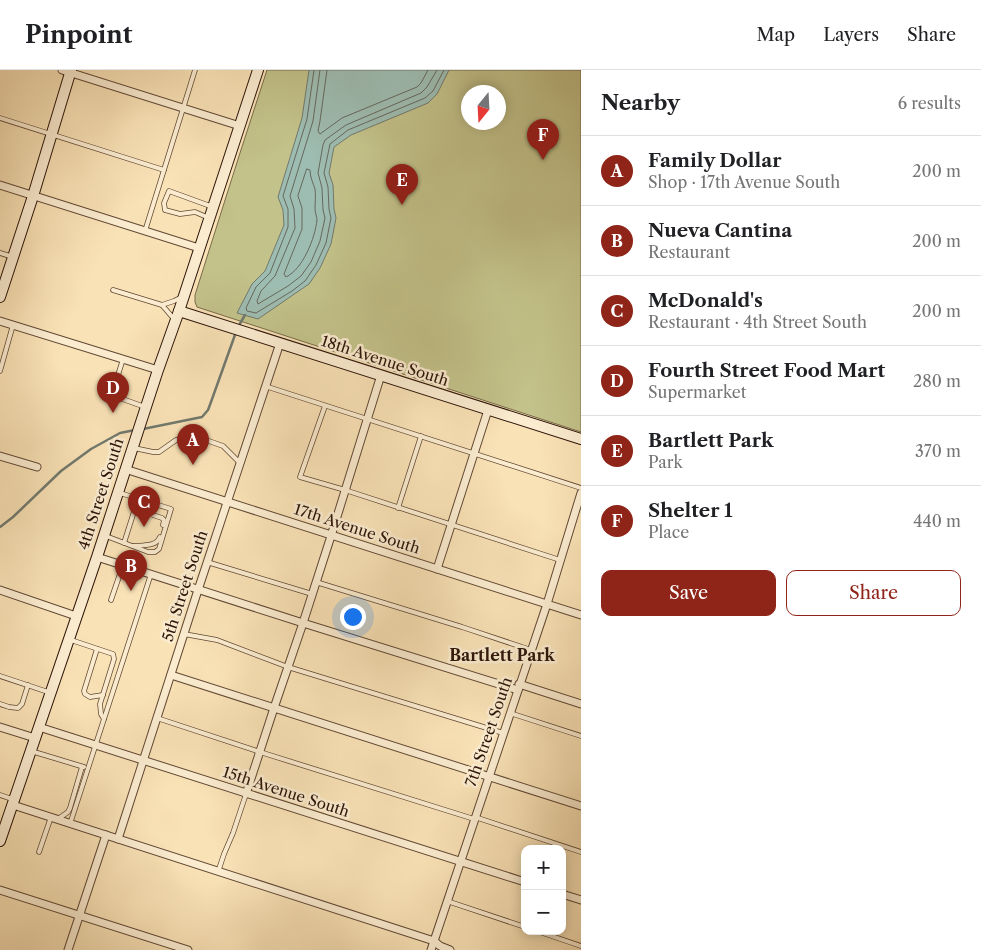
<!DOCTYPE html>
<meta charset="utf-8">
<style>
body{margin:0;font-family:"Libre Caslon Text",serif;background:#f6f6f6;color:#202124}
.controls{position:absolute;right:15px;bottom:15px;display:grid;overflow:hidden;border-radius:10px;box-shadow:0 2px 12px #0003}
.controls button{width:45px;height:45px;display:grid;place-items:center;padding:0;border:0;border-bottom:1px solid #e0e0e0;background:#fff;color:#202124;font:25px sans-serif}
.compass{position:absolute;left:461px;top:15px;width:45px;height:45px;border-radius:50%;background:#fff;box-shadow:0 2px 12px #0003;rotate:198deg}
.you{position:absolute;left:352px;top:546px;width:18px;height:18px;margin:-12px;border:4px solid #fff;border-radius:50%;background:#1a73e8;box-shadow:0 0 0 8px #1a73e833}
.badge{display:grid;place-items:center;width:32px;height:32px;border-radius:50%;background:#8f2418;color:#fff;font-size:16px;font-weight:700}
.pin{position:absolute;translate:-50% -41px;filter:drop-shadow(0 1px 2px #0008)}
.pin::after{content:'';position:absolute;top:26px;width:18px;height:15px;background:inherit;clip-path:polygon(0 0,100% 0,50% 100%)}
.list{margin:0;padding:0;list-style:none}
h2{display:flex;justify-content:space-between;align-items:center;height:65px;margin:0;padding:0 20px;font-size:21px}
h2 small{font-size:16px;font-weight:400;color:#757577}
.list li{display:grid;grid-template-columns:32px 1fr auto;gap:15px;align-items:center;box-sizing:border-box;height:70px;padding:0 20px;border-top:1px solid #e0e0e0}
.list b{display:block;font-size:19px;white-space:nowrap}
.list p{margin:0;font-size:16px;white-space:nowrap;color:#757577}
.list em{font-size:16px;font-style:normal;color:#757577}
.actions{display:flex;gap:10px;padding:15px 20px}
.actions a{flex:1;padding:11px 0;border:1px solid #8f2418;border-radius:10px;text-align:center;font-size:18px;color:#8f2418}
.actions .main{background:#8f2418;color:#fff}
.map{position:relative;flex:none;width:581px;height:880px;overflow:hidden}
header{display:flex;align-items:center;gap:30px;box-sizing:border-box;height:70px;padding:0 25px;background:#fff;border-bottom:1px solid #e0e0e0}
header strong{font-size:24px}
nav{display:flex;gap:28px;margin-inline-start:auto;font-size:18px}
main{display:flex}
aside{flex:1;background:#fff}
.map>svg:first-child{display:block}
</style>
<header>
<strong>Pinpoint</strong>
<nav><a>Map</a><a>Layers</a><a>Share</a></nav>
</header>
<main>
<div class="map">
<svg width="581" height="880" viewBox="0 0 581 880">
<rect width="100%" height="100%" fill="#f9e2b6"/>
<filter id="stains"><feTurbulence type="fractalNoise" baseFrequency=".004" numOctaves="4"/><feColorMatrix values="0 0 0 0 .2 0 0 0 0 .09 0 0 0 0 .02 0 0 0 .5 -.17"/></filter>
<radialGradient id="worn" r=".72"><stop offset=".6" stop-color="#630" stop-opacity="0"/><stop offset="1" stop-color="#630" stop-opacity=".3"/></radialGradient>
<!-- green -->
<path fill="#c3c28a" stroke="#786b4a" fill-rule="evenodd" d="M267 0H581V362L197 237 195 232V225L239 86ZM468 22H498V52H468Z"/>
<!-- water -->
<polygon fill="#9ebdb2" stroke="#71796e" points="309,0 449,0 437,24 428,33 351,65 334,77 329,103 333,115 334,139 336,148 331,174 320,198 309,214 258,249 237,243 252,214 265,201 284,155 283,140 278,127 302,48"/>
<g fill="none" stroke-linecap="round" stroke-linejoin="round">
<!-- shore -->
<g stroke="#66685e" stroke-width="1">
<polyline points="314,0 307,49 283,126 288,139 288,157 270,203 256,217 246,238 247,241 256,243 292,221 305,211 316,195 326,173 331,148 329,139 328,117 324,103 330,74 348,60 425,28 433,21 444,0"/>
<polyline points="320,0 313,51 290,126 294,139 295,158 275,206 261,221 257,231 258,234 288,216 301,206 311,192 320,171 325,148 323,140 322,118 318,103 323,75 325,70 346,55 421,23 427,17 437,0"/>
<polyline points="327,0 320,51 318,61 320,64 342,48 417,17 421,13 428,0"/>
<path d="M307 99 310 100C310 107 313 113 315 119 316 125 315 132 315 139 315 143 317 146 317 150 315 168 303 199 286 207L284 204 302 159V138L298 126Z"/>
</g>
<!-- stream -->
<g stroke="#71796e" stroke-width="2.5">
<polyline points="238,257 245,245"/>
<polyline points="143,359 202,347 208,340 211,332 236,262"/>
<polyline points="0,457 13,447 61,401 91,379 120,363 135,360"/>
</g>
<defs>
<g id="lane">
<polyline points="0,48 164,100"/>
<polyline points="209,148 195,142 180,144 165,140 164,133 169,121 213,137"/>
<polyline points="145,161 195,0"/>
<polyline points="0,183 13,187"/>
<polyline points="113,220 162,235"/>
<polyline points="174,249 162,235 174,231 182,227"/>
<polyline points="123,289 114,318 114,322 117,327 145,337"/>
<polyline points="0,301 13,255"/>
<polyline points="265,316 581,418"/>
<polyline points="325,336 300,407 345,420 560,490"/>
<polyline points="134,378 153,382 159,382 176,370 184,367 206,370 223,376 240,393"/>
<polyline points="398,438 421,366"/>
<polyline points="135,439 162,448 164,450 163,455"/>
<polyline points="106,466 148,482 155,482 159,479 171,439 120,423"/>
<polyline points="124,473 138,429"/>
<path d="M133 476C143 475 156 477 160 467"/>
<polyline points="207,492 312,524"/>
<polyline points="316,512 462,557 531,580"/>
<polyline points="111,530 123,495"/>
<polyline points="184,564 217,570 288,597 503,663"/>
<polyline points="71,570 113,584 114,589 100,634 101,644 104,649"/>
<polyline points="97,579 84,621 85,624 90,627 103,625"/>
<polyline points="0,606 51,623"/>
<polyline points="0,634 9,637 18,638 22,634 28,615"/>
<polyline points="510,643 581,666"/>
<polyline points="157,648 260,682 474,749"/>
<polyline points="31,681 84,697"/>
<polyline points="0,725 12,729"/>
<polyline points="475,747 581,782"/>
<polyline points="58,749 68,742 70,738 82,697"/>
<polyline points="70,754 151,504"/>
<polyline points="39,782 51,747"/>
<polyline points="218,802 224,784 233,763 246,724"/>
<polyline points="447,831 525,857"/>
<polyline points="537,861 581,876"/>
</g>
<g id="street">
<polyline points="62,0 240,56"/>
<polyline points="0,115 199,178"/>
<polyline points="0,251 158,300"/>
<polyline points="0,386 37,397"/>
<polyline points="125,399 581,545"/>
<polyline points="97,487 303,553 518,620"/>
<polyline points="437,499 488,340"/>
<polyline points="0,520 76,546"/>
<polyline points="171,605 581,736"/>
<polyline points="519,614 581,634"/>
<polyline points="0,657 35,668"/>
<polyline points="39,657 525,812"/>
<polyline points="246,724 274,638 303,553 331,466 381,305"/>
<polyline points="13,735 434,871 440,876 450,880"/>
<polyline points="118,769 198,520 280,273"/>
<polyline points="0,820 188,880"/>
<polyline points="562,824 581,830"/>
<polyline points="68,880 106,765"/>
<polyline points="431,880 547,534 581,423"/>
</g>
<g id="secondary">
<polyline points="0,227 33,126 71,0"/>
<polyline points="179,241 581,369"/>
<polyline points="0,771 97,487 158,300 179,241 258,0"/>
</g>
</defs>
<!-- lane casing -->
<use href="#lane" stroke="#604834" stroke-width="5.5"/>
<!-- street casing -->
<use href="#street" stroke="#604834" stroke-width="9"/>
<!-- secondary casing -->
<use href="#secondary" stroke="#2d1409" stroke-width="12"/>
<!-- lane -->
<use href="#lane" stroke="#fbecd0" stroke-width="4"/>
<!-- street -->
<use href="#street" stroke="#fbecd0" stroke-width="7"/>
<!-- secondary -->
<use href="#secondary" stroke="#fbecd0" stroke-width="10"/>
</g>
<g text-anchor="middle" stroke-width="5" stroke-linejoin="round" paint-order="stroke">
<!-- street labels -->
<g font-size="15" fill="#2d1409" stroke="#fbecd0">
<text transform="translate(385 291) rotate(18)" y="5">18th Avenue South</text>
<text transform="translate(101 424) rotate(-72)" y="5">4th Street South</text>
<text transform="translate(357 459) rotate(18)" y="5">17th Avenue South</text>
<text transform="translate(185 516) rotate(-72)" y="5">5th Street South</text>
<text transform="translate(489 662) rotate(-71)" y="5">7th Street South</text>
<text transform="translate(286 722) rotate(18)" y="5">15th Avenue South</text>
</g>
<!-- neighbourhood labels -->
<g font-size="16" font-weight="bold" fill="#2d1409" stroke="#fbecd0">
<text x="502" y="591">Bartlett Park</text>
</g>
</g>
<rect width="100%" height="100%" filter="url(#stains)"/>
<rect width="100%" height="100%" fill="url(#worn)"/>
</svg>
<div class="controls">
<button>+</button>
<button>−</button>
</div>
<svg class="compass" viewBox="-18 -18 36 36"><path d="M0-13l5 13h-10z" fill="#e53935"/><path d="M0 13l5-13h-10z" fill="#757577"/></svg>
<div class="you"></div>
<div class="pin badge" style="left:193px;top:395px">A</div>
<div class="pin badge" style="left:131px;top:521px">B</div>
<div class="pin badge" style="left:144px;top:457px">C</div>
<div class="pin badge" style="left:113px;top:343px">D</div>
<div class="pin badge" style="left:402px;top:135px">E</div>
<div class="pin badge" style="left:543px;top:90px">F</div>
</div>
<aside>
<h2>Nearby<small>6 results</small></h2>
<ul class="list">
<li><span class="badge">A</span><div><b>Family Dollar</b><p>Shop · 17th Avenue South</p></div><em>200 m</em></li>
<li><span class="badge">B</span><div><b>Nueva Cantina</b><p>Restaurant</p></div><em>200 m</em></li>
<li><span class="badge">C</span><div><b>McDonald's</b><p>Restaurant · 4th Street South</p></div><em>200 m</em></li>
<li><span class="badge">D</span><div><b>Fourth Street Food Mart</b><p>Supermarket</p></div><em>280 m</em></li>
<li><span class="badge">E</span><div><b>Bartlett Park</b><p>Park</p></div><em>370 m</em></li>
<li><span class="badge">F</span><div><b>Shelter 1</b><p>Place</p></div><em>440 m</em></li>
</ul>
<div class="actions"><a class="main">Save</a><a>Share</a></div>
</aside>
</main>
